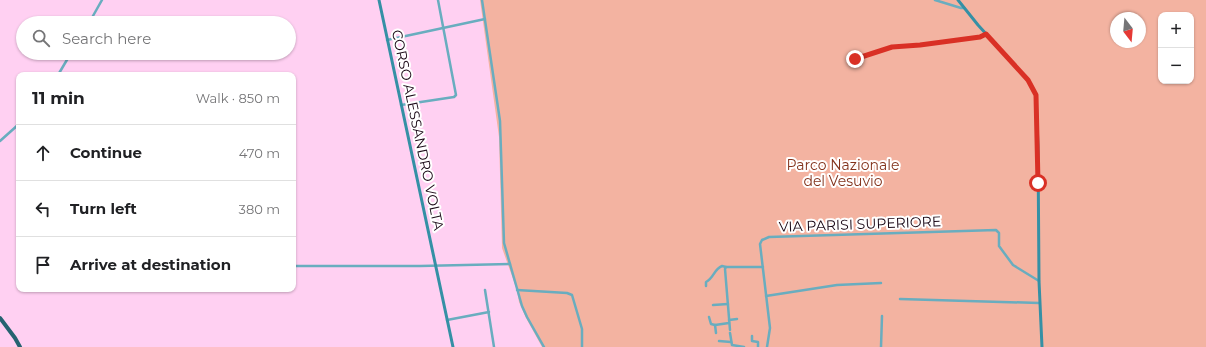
<!DOCTYPE html>
<meta charset="utf-8">
<style>
body{margin:0;font-family:Montserrat,sans-serif;background:#f2f2f2;color:#202124}
.controls{position:absolute;right:12px;top:12px;display:grid;overflow:hidden;border-radius:8px;box-shadow:0 1px 3px #0004}
.controls button{width:36px;height:36px;display:grid;place-items:center;padding:0;border:0;border-bottom:1px solid #e0e0e0;background:#fff;color:#202124;font:20px sans-serif}
.compass{position:absolute;left:1110px;top:12px;width:36px;height:36px;border-radius:50%;background:#fff;box-shadow:0 1px 3px #0004;rotate:164deg}
.stop{position:absolute;width:12px;height:12px;margin:-9px;border:3px solid #d93025;border-radius:50%;background:#fff}
.stop.end{background:#d93025;border-color:#fff;box-shadow:0 1px 4px #0008}
.list{margin:0;padding:0;list-style:none}
h2{display:flex;justify-content:space-between;align-items:center;height:52px;margin:0;padding:0 16px;font-size:17px}
h2 small{font-size:13px;font-weight:400;color:#757577}
.list li{display:grid;grid-template-columns:26px 1fr auto;gap:12px;align-items:center;box-sizing:border-box;height:56px;padding:0 16px;border-top:1px solid #e0e0e0}
.list b{display:block;font-size:15px;white-space:nowrap}
.list em{font-size:13px;font-style:normal;color:#757577}
.icon{flex:none;width:22px;height:22px;fill:none;stroke:currentColor;stroke-width:2;stroke-linecap:round;stroke-linejoin:round}
.map{position:relative;flex:none;width:1206px;height:347px;overflow:hidden}
.search{position:absolute;background:#fff;box-shadow:0 1px 3px #0004;left:16px;top:16px;width:280px;height:44px;display:flex;align-items:center;gap:10px;box-sizing:border-box;padding:0 14px;border-radius:22px;color:#757577;font-size:15px}
.panel{position:absolute;background:#fff;box-shadow:0 1px 3px #0004;left:16px;top:72px;width:280px;height:220px;border-radius:8px}
.map>svg:first-child{display:block}
</style>
<div class="map">
<svg width="1206" height="347" viewBox="0 0 1206 347">
<rect width="100%" height="100%" fill="#ffd0f2"/>
<!-- green -->
<path fill="#f3b3a1" fill-rule="evenodd" d="M480 0H1206V347H542L526 318 519 302 517 290 502 248 499 137ZM1161 15H1191V81H1161ZM1116 18H1140V42H1116Z"/>
<g fill="none" stroke-linecap="round" stroke-linejoin="round">
<!-- street -->
<g stroke="#69adbf" stroke-width="2.5">
<polyline points="482,0 500,121 504,243 522,306 527,317 544,347"/>
<polyline points="935,0 961,8 964,8"/>
<polyline points="89,23 102,0"/>
<polyline points="387,40 485,19"/>
<polyline points="855,59 892,47 920,45 980,37 986,34"/>
<polyline points="58,75 71,53"/>
<polyline points="401,105 454,97 456,95 438,0"/>
<polyline points="0,141 19,124"/>
<polyline points="293,266 420,266 510,264"/>
<path d="M706 286V282C714 278 714 269 722 266L726 267"/>
<polyline points="485,290 494,347"/>
<polyline points="517,290 567,293 572,295 582,329 582,347"/>
<polyline points="766,296 837,285 881,283"/>
<polyline points="900,299 1039,303"/>
<polyline points="713,305 728,304"/>
<polyline points="709,317 711,324 715,325 729,323"/>
<polyline points="447,320 489,312"/>
<polyline points="729,320 737,319"/>
<polyline points="715,325 716,333"/>
<polyline points="730,330 725,269 726,267 763,267"/>
<polyline points="730,333 732,345 744,347"/>
<polyline points="752,336 752,341 758,342 758,347"/>
<polyline points="719,341 731,342"/>
<polyline points="767,347 770,328 760,244 762,240 769,237 996,230 999,233 999,246 1013,265 1039,281"/>
<polyline points="881,347 882,316"/>
</g>
<!-- secondary -->
<g stroke="#3590a5" stroke-width="3">
<polyline points="379,0 453,347"/>
<polyline points="958,0 978,25 1028,80 1036,95 1038,147 1039,281 1042,347"/>
</g>
<!-- highway -->
<polyline stroke="#266371" stroke-width="4" points="0,318 15,338 20,347"/>
</g>
<g fill="none" stroke-linecap="round" stroke-linejoin="round">
<!-- route -->
<polyline stroke="#d93025" stroke-width="5" points="855,59 892,47 920,45 980,37 986,34 1028,80 1036,95 1038,183"/>
</g>
<g text-anchor="middle" stroke-width="4" stroke-linejoin="round" paint-order="stroke">
<!-- street labels -->
<g font-size="14" fill="#180614" stroke="#fff">
<text transform="translate(418 130) rotate(78)" y="5">CORSO ALESSANDRO VOLTA</text>
<text transform="translate(860 224) rotate(-2)" y="5">VIA PARISI SUPERIORE</text>
</g>
<!-- park labels -->
<g font-size="14" fill="#83331c" stroke="#fff">
<text x="843" y="170">Parco Nazionale<tspan x="843" dy="16">del Vesuvio</tspan></text>
</g>
</g>
</svg>
<div class="controls">
<button>+</button>
<button>−</button>
</div>
<svg class="compass" viewBox="-18 -18 36 36"><path d="M0-13l5 13h-10z" fill="#e53935"/><path d="M0 13l5-13h-10z" fill="#757577"/></svg>
<div class="stop" style="left:1038px;top:183px"></div>
<div class="stop end" style="left:855px;top:59px"></div>
<div class="search"><svg class="icon" aria-label="search" viewBox="0 0 24 24"><circle cx="10" cy="10" r="6"/><path d="M15 15l6 6"/></svg>Search here</div>
<section class="panel">
<h2>11 min<small>Walk · 850 m</small></h2>
<ul class="list">
<li><svg class="icon" aria-label="ahead" viewBox="0 0 24 24"><path d="M12 20V5M6 11l6-6 6 6"/></svg><div><b>Continue</b></div><em>470 m</em></li>
<li><svg class="icon" aria-label="left" viewBox="0 0 24 24"><path d="M17 20v-9H6M10 6l-5 5 5 5"/></svg><div><b>Turn left</b></div><em>380 m</em></li>
<li><svg class="icon" aria-label="arrive" viewBox="0 0 24 24"><path d="M6 21V4h12l-3 4 3 4H6"/></svg><div><b>Arrive at destination</b></div></li>
</ul>
</section>
</div>
